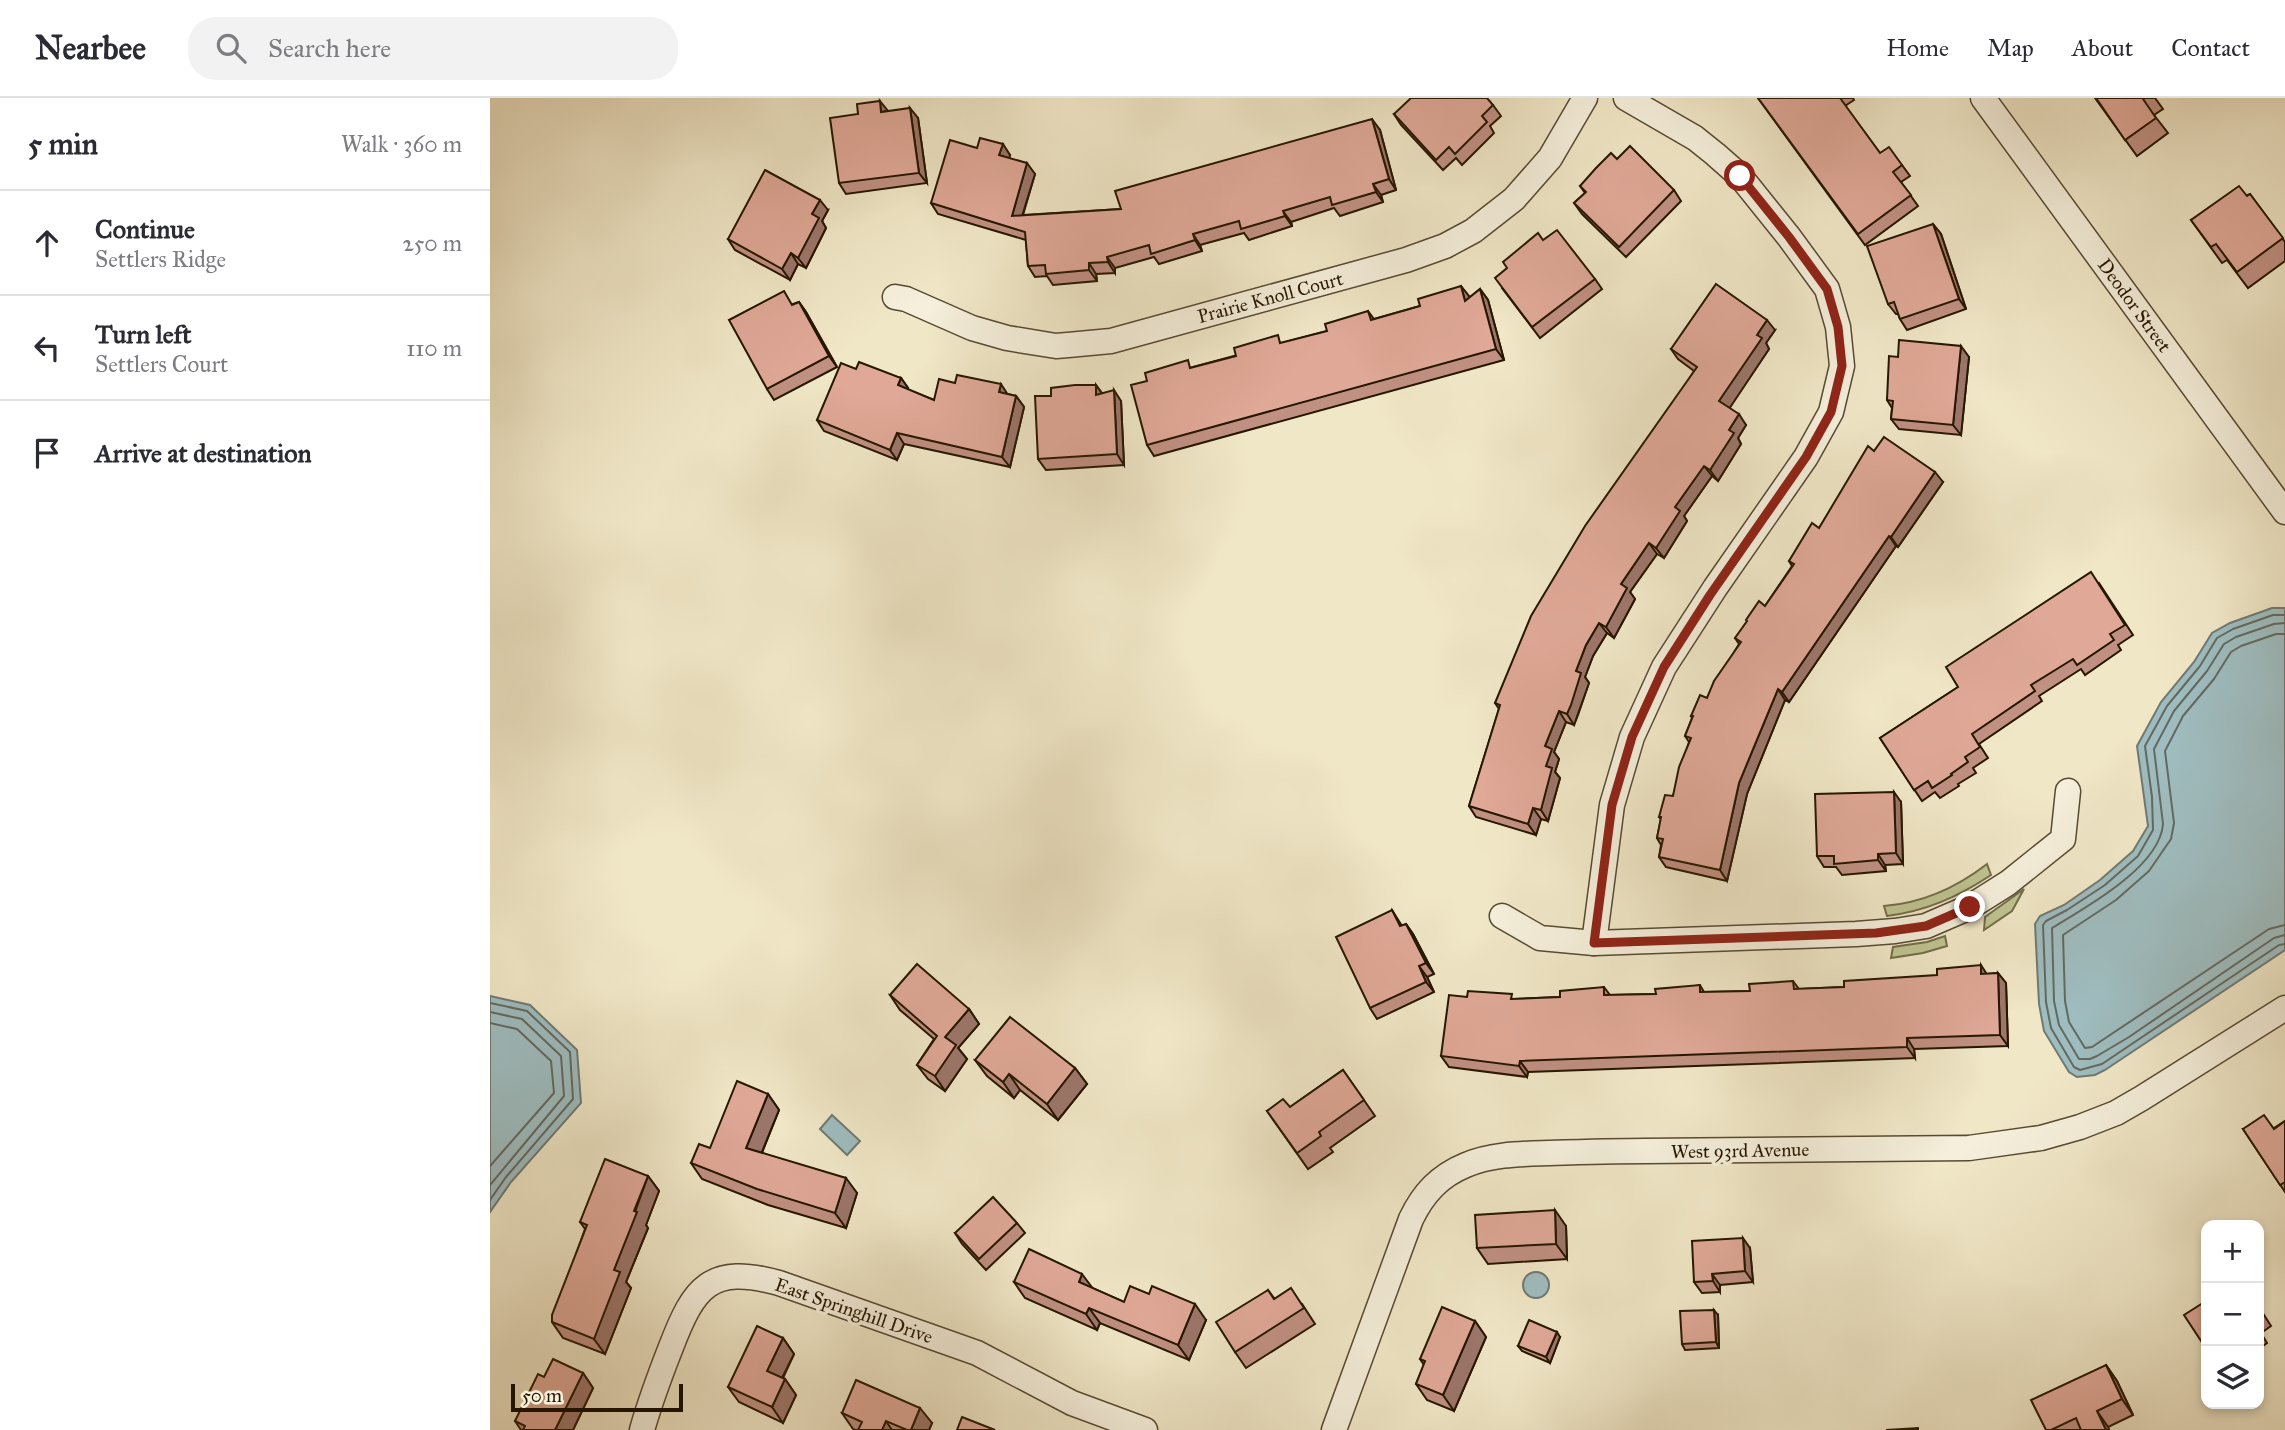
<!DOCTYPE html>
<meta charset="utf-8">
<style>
body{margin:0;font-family:"IM FELL Great Primer",serif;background:#f2f2f3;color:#2b2b33}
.controls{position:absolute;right:21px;bottom:21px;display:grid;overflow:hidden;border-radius:14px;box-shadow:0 4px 10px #0003}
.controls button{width:63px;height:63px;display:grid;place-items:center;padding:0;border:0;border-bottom:2px solid #e1e1e2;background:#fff;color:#2b2b33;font:35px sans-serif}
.scale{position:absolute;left:21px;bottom:18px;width:172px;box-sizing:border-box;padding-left:7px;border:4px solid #261600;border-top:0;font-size:19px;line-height:24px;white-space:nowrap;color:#261600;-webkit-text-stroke:5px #f5efdb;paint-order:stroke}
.stop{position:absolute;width:21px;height:21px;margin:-16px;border:5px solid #8f2418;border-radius:50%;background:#fff}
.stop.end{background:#8f2418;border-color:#fff;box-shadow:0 2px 7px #0008}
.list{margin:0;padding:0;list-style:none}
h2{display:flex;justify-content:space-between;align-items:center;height:91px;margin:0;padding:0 28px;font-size:30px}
h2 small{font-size:23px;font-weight:400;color:#7c7c81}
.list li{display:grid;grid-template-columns:46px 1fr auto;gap:21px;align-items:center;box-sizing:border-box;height:105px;padding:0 28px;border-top:2px solid #e1e1e2}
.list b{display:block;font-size:26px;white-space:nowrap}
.list p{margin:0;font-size:23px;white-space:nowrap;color:#7c7c81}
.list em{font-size:23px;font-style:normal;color:#7c7c81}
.icon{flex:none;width:38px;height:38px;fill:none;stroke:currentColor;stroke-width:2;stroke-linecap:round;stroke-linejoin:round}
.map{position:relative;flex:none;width:1795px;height:1332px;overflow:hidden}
header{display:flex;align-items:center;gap:42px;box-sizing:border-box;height:98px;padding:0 35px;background:#fff;border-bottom:2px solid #e1e1e2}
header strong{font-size:33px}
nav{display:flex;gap:38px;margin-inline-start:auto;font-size:24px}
.search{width:490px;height:63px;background:#f2f2f3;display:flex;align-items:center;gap:18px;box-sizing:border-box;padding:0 24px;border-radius:28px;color:#7c7c81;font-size:26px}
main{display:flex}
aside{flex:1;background:#fff}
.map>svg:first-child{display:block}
</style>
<header>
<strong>Nearbee</strong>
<div class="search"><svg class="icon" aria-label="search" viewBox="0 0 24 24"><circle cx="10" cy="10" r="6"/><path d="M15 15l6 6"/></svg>Search here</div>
<nav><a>Home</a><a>Map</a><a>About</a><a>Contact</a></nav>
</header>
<main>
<aside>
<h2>5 min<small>Walk · 360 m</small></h2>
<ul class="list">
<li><svg class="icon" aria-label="ahead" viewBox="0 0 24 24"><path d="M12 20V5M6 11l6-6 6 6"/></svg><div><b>Continue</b><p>Settlers Ridge</p></div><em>250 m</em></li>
<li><svg class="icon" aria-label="left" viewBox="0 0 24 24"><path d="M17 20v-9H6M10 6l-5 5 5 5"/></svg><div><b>Turn left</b><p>Settlers Court</p></div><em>110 m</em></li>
<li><svg class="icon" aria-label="arrive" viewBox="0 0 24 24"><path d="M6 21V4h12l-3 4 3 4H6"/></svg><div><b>Arrive at destination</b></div></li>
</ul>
</aside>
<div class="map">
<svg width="1795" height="1332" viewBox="0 0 1795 1332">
<rect width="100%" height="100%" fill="#f0e7c7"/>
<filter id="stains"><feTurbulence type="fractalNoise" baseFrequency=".00286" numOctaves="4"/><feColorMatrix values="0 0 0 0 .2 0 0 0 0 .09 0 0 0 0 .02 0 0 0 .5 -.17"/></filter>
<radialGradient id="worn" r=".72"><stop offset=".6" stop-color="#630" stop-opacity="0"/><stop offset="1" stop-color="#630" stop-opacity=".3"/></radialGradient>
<!-- green -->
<g fill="#bfc492" stroke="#726d49" stroke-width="2">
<path d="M1497 766 1501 777C1468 799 1436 813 1397 818L1394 808C1433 805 1466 790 1497 766Z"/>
<polygon points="1534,791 1522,813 1494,832 1495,819"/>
<polygon points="1455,838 1457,848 1433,855 1401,860 1403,849 1437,844"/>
</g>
<!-- water -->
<g fill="#9fbdc0" stroke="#6f7a73" stroke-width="2">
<polygon points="1782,510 1795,510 1795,852 1615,972 1605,977 1587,979 1579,974 1554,933 1549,906 1545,826 1550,818 1574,807 1610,782 1643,753 1658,728 1647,648 1671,604 1704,564 1722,535 1740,525"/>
<polygon points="0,898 40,907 87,952 91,1005 21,1084 0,1114"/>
<polygon points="342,1017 370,1043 357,1057 330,1031"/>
<circle cx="1046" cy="1187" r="13"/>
</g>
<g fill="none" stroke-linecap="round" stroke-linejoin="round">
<!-- shore -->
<g stroke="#626a60" stroke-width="2">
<polyline points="1795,517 1783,517 1743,531 1727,540 1710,568 1677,608 1655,648 1662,699 1663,732 1648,758 1615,787 1577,812 1556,823 1553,827 1556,904 1561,930 1584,969 1590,972 1612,966 1789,847 1795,846"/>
<path d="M1795 525 1784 526 1746 539 1734 546 1717 573 1684 613 1664 651 1673 726C1670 769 1595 810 1562 830L1564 903 1569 927 1589 961H1600L1607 958 1639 939 1784 840 1795 837"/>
<polyline points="1795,536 1786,536 1751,548 1741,554 1724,581 1693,618 1675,653 1684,725 1681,741 1659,773 1626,802 1573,837 1575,903 1579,924 1595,950 1602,949 1779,831 1795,827"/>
<polyline points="0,905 37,913 80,954 83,1001 16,1079 0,1102"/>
<polyline points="0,914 32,921 71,958 74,998 0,1087"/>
<polyline points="0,925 27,931 61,963 64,995 0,1068"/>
</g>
<defs>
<g id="minor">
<polyline points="1493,0 1795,414"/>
<polyline points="405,199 416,201 482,230 517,240 566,248 578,247 621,243 916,162 955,148 983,133 1024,101 1060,60 1095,0"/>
<polyline points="1012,818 1050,840 1104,845 1366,836 1405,833 1436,828 1480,809 1518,785 1573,741 1578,693"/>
<polyline points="1104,845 1122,707 1142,639 1174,569 1225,490 1316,359 1341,314 1352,268 1348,229 1337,191 1299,139 1250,78 1225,56 1205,40 1136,0"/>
<path d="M152 1332C160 1304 170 1277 181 1249 204 1189 220 1166 289 1185L487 1255 582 1305 655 1332"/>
<path d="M844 1332 921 1121C933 1096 949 1078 976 1067 1002 1056 1031 1056 1059 1055 1091 1054 1123 1053 1155 1053 1263 1052 1371 1051 1479 1050L1551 1040 1590 1029 1626 1015 1652 1000 1795 910"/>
</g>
</defs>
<!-- minor casing -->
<use href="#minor" stroke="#584a32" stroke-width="27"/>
<!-- minor -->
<use href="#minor" stroke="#f5efdb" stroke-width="24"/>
</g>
<!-- wall -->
<g fill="#c09082" stroke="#261600" stroke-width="2">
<polygon points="1268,0 1363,0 1364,2 1355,8 1390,55 1412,67 1420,78 1411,84 1428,108 1375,147"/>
<polygon points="1605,0 1665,0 1673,11 1664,17 1678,35 1647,58"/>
<polygon points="1003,7 1011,18 1000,28 1004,35 972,67 966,60 953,72 911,27 904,16"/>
<polygon points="397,13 428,20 437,85 356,96 349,85"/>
<polygon points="890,32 906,92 891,97 893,104 850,118 844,110 801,124 802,128 759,142 754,135 710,147 712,153 669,166 664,159 625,170 625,175 606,176 607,183 563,187 557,178 545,179 538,168 536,142 448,116 441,105 487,50 520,57 519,60 545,76 533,117 631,111"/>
<polygon points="1127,61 1184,92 1191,103 1136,159 1092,116 1084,105 1095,95 1090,88"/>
<polygon points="1760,96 1795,144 1795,163 1758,190 1737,162 1732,165 1701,122"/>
<polygon points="338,112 332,123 336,130 316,170 308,166 300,182 245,152 238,141"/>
<polygon points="1443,126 1451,136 1476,211 1417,232 1410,221 1408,216 1406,216 1398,206"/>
<polygon points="1053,142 1105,181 1112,191 1050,240 1012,190"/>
<polygon points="971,188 979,200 990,191 998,202 1014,262 664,358 657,347 657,283 703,269 837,233 878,213 884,221 930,208"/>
<polygon points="309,204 316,214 347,269 284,302 277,291 303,206"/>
<polygon points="1285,232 1276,245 1279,251 1239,310 1256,327 1248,340 1251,346 1228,383 1222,378 1194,418 1197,423 1174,460 1167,456 1140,494 1145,501 1124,540 1117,535 1103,558 1095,579 1099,585 1088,617 1084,627 1076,624 1064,654 1069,661 1065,674 1070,680 1058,723 1051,721 1046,737 986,719 979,708 1009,611 1005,605 1204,273 1188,261 1181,251"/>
<polygon points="1408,259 1479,259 1471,337 1409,331 1401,321 1402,310 1397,302"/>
<polygon points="366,271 411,280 418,290 418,292 444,302 518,296 526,298 534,309 520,369 414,346 407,362 334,333 327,322"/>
<polygon points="606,287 612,295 631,303 634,367 556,372 548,361 561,298"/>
<polygon points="1384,353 1453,384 1408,449 1406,448 1299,604 1295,602 1257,696 1237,783 1176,769 1169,759 1171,747 1167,740 1171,721 1169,719 1183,698 1199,644 1195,638 1202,620 1201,618 1217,600 1249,546 1245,540 1275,508 1302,468 1299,463 1329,430"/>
<polygon points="1609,485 1643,537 1628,547 1631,552 1595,577 1591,571 1549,598 1552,603 1489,646 1498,660 1483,670 1486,675 1468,686 1469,688 1450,700 1445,694 1432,703 1390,640 1468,589"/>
<polygon points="1411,704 1413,766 1395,767 1396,773 1352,777 1346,769 1334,769 1327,758"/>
<polygon points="902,812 912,828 916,826 923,836 944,876 937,879 944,894 887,921 880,910"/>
<polygon points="1508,875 1516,885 1518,948 1424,951 1425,960 1038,974 1037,979 959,969 951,958 1025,901 1070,899 1114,889 1120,897 1166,896 1210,887 1214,894 1260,893 1303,883 1309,891 1354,889"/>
<polygon points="400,897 479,911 489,926 468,950 477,961 455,993 438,981 427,967 444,941 410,912"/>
<polygon points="485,962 585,970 597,986 568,1022 530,992 524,1000 497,978"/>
<polygon points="853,972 885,1018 840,1050 843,1054 818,1071 777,1013 800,1009"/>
<polygon points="278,996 289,1012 272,1055 367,1095 356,1130 278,1107 212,1081 201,1065 220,1050"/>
<polygon points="1795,1023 1795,1094 1753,1031 1784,1030"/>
<polygon points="158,1078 169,1093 156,1127 158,1130 136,1184 141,1190 115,1256 73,1240 62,1224 95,1131 90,1124"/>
<polygon points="527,1125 535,1135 496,1172 472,1146 465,1135"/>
<polygon points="1076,1128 1077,1161 998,1166 987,1150"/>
<polygon points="1260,1150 1263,1184 1230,1187 1230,1194 1212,1195 1204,1184"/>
<polygon points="524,1184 602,1190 634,1204 716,1222 699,1262 610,1225 607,1232 535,1200"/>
<polygon points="778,1192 784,1200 812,1206 825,1226 756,1270 745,1254"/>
<polygon points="1769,1209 1781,1228 1771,1235 1777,1245 1769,1251"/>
<polygon points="1228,1217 1229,1250 1195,1252 1192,1246"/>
<polygon points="985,1223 996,1239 964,1313 937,1302 926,1286 934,1267 930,1261"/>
<polygon points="1070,1239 1060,1265 1032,1253 1028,1248"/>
<polygon points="293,1240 304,1256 293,1280 295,1281 306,1297 293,1325 249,1304 238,1289"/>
<polygon points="1616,1267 1627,1283 1643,1317 1618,1329 1619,1332 1556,1332"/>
<polygon points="93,1275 103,1290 83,1332 31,1332 25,1323 54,1279"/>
<polygon points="352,1315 442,1325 439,1332 365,1332 363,1331"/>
</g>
<!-- shaded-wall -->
<g fill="#9c766a" stroke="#261600" stroke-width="2">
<polygon points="390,3 398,13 391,14"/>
<polygon points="420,10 428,20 437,85 429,75"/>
<polygon points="882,21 890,32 906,92 899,81"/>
<polygon points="513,46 520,57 517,68 509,57"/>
<polygon points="537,65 545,76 529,128 522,118"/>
<polygon points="883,86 891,97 893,104 886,94"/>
<polygon points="330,102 338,112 332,123 336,130 316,170 308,160 322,116"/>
<polygon points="793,113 801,124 802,128 795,118"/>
<polygon points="1443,126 1451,136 1476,211 1469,201"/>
<polygon points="703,136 710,147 712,153 705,142"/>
<polygon points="301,155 308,166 300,182 292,171"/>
<polygon points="617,159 625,170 625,175 618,164"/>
<polygon points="599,165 606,176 607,183 599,172"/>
<polygon points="971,188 979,198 983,214 975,203"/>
<polygon points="990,191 998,202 1014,262 1006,251"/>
<polygon points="309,204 316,214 347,269 339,258"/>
<polygon points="1277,222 1285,232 1276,245 1279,251 1237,314 1229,303 1267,237"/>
<polygon points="1471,248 1479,259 1471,337 1463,327"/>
<polygon points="411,280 418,290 415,298 408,287"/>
<polygon points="511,286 518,297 509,294"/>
<polygon points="606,287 613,297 606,297"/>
<polygon points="624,292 631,303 634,367 627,356"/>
<polygon points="526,298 534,309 520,369 512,359"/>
<polygon points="1249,316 1256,327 1248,340 1251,346 1228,383 1220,372 1239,332"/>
<polygon points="407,335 414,346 407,362 400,352"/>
<polygon points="1214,368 1222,378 1194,418 1197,423 1174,460 1166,450 1185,409"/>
<polygon points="1445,374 1453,384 1408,449 1401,439"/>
<polygon points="1399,438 1406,448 1299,604 1292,594"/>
<polygon points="1159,445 1167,456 1140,494 1145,501 1124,540 1116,529 1131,486"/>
<polygon points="1109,525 1117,535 1103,558 1095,579 1099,585 1084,627 1077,616 1086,573 1096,547"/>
<polygon points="1288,591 1295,602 1257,696 1237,783 1230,772 1249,685"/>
<polygon points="1069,613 1076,624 1064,654 1069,661 1065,674 1070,680 1058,723 1051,712 1055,648"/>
<polygon points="1404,694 1411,704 1413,766 1406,755"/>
<polygon points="1043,710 1051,721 1046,737 1038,726"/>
<polygon points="1388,756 1395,767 1396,773 1388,762"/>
<polygon points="916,826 923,836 944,876 936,865"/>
<polygon points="1491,867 1498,878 1491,876"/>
<polygon points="929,868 937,879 944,894 936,884"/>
<polygon points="1508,875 1516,885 1518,948 1510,937"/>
<polygon points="479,911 489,926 468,950 477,961 455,993 445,978 455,939"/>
<polygon points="1417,940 1424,951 1425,960 1417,949"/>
<polygon points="1030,963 1038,974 1037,979 1029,968"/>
<polygon points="585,970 597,986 568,1022 557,1006"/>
<polygon points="519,976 530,992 524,1000 513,984"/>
<polygon points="278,996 289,1012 267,1066 256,1050"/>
<polygon points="158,1078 169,1093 156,1127 158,1130 136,1184 141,1190 115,1256 104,1241 124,1172"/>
<polygon points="356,1080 367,1095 356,1130 345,1115"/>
<polygon points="1065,1112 1076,1128 1077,1161 1066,1146"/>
<polygon points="1253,1140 1260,1150 1263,1184 1255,1173"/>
<polygon points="592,1176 604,1192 589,1184"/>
<polygon points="1222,1176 1230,1187 1230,1194 1223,1183"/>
<polygon points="705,1206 716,1222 699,1262 688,1247"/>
<polygon points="599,1210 610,1225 607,1232 596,1216"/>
<polygon points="1224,1212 1228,1217 1229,1250 1226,1244"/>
<polygon points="985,1223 996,1239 964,1313 953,1297"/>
<polygon points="1067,1234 1070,1239 1060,1265 1056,1259"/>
<polygon points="293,1240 304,1256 288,1288 277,1273"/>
<polygon points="1616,1267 1627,1283 1643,1317 1632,1301"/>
<polygon points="93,1275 103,1290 83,1332 65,1332"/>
<polygon points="295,1281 306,1297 293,1325 282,1309"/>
<polygon points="430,1310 442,1325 439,1332 421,1332"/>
<polygon points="1607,1313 1618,1329 1619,1332 1616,1332"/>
<polygon points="396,1323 402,1332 392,1332"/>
</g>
<!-- building -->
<g fill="#dfa897" stroke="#261600" stroke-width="2">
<polygon points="921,0 997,0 1003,7 992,18 997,24 965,56 959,49 946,62 904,16"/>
<polygon points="1268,0 1350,0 1390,55 1399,49 1412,67 1403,74 1421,97 1368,136"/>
<polygon points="1606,0 1655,0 1653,1 1666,20 1635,42"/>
<polygon points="390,3 391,14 420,10 429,75 349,85 340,20 368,16 367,6"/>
<polygon points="882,21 899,81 883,86 886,94 842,107 840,99 793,113 795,118 751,131 749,123 703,136 705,142 661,156 659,147 617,159 618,164 599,165 599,172 556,176 555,167 538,168 535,134 441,105 460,42 487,50 490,40 513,46 509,57 537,65 522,118 631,111 625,93"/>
<polygon points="1140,48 1184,92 1129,149 1084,105 1096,94 1090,88 1106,70 1121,55 1127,61"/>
<polygon points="275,72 330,102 322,116 329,120 308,160 301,155 292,171 238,141"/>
<polygon points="1749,88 1757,98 1760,96 1793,140 1747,174 1726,146 1721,149 1701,122"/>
<polygon points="1443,126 1469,201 1410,221 1404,204 1398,206 1377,148"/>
<polygon points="1067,132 1105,181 1042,229 1005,180 1017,170 1013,164 1048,135 1053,142"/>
<polygon points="1226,186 1277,222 1267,237 1272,240 1229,303 1249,316 1239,332 1244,335 1220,372 1214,368 1185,409 1190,413 1166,450 1159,445 1131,486 1137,490 1116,529 1109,525 1096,547 1086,573 1091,575 1081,607 1077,616 1069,613 1055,648 1062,651 1056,668 1062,670 1051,712 1043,710 1038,726 979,708 1010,607 1005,605 1041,518 1095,428 1207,269 1181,251"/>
<polygon points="971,188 975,203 990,191 1006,251 657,347 641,287 657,283 655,275 698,262 700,270 746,258 744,250 788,237 790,245 837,233 835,226 878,213 881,222 930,208 928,201"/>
<polygon points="294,193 302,207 309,204 339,258 277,291 239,222"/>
<polygon points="1409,242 1471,248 1463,327 1401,321 1403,303 1397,302 1399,258 1408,259"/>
<polygon points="369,264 411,280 408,287 444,302 449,281 465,285 467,277 511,286 509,294 526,298 512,359 407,335 400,352 327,322 351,265 366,271"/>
<polygon points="585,287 606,287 606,297 624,292 627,356 548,361 545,298 561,298 561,290"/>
<polygon points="1394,339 1445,374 1401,439 1399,438 1292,594 1288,591 1249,685 1230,772 1169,759 1173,741 1167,740 1171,719 1169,719 1175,697 1183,698 1189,669 1201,640 1195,638 1203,618 1201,618 1210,597 1217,600 1224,583 1251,544 1245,540 1257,523 1256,522 1269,503 1275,508 1304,466 1299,463 1322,425 1329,430 1378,348 1384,353"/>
<polygon points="1601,474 1635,527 1620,536 1624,542 1587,567 1583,561 1541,587 1545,593 1482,636 1490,649 1475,659 1478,664 1461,676 1462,677 1442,690 1438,683 1424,692 1390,640 1468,589 1456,569"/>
<polygon points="1404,694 1406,755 1388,756 1388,762 1344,766 1344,758 1327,758 1325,696"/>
<polygon points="902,812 910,828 916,826 936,865 929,868 936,884 880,910 846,839"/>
<polygon points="427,866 479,911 455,939 466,947 445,978 427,967 447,938 400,897"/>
<polygon points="1491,867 1491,876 1508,875 1510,937 1417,940 1417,949 1030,963 1029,968 951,958 959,897 977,899 978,893 1022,896 1021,901 1070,899 1070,893 1114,889 1114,897 1166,896 1165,891 1210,887 1210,894 1260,893 1259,886 1303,883 1304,891 1354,889 1354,883 1447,877 1447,871"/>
<polygon points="520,919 585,970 557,1006 519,976 513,984 485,962"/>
<polygon points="853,972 874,1002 829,1034 831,1038 807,1055 777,1013 793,1001 800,1009"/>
<polygon points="247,983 278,996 256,1050 356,1080 345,1115 267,1091 201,1065 209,1046 220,1050"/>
<polygon points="1774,1017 1784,1031 1795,1023 1795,1084 1790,1087 1753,1031"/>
<polygon points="115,1061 158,1078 144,1113 147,1114 124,1172 130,1174 104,1241 62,1224 62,1217 97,1127 90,1124"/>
<polygon points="503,1099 527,1125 489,1161 465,1135"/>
<polygon points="1065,1112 1066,1146 987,1150 985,1117"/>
<polygon points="1253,1140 1255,1173 1222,1176 1223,1183 1204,1184 1202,1143"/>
<polygon points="539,1151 592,1176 589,1184 634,1204 640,1188 659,1196 662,1188 705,1206 688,1247 599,1210 596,1216 524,1184"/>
<polygon points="801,1190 814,1210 745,1254 726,1224 778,1192 784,1201"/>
<polygon points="1716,1203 1716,1248 1715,1249 1694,1217"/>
<polygon points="952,1209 985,1223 953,1297 926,1286 935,1263 930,1261"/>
<polygon points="1224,1212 1226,1244 1192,1246 1190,1213"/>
<polygon points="1039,1222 1067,1234 1056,1259 1028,1248"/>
<polygon points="267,1228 293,1240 277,1273 295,1281 282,1309 238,1289"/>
<polygon points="63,1261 93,1275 65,1332 33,1332 35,1328 25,1323 48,1276 54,1279"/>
<polygon points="1616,1267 1632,1301 1607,1313 1616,1332 1591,1332 1586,1320 1561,1332 1556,1332 1541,1302"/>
<polygon points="366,1282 430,1310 421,1332 417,1332 396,1323 392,1332 368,1332 372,1324 352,1315"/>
<polygon points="472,1319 505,1332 467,1332"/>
<polygon points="1428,1330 1428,1332 1396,1332"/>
</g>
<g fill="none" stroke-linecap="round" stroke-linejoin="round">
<!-- route -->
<polyline stroke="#8f2418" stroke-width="9" points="1250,78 1299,139 1337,191 1348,229 1352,268 1341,314 1316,359 1220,497 1174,569 1142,639 1122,707 1104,845 1386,835 1436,828 1480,809"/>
</g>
<g text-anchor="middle" stroke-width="7" stroke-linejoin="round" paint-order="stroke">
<!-- street labels -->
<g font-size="19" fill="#261600" stroke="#f5efdb">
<text transform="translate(780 199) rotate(-15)" y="7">Prairie Knoll Court</text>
<text transform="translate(1645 207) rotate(54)" y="7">Deodor Street</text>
<text transform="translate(1250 1052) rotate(-1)" y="7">West 93rd Avenue</text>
<text transform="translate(364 1212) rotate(19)" y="7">East Springhill Drive</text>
</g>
</g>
<rect width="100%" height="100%" filter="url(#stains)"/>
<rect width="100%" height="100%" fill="url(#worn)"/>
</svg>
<div class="controls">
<button>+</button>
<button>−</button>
<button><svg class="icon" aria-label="layers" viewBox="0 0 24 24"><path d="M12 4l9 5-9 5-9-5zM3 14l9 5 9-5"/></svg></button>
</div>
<div class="scale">50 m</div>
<div class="stop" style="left:1250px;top:78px"></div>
<div class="stop end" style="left:1480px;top:809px"></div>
</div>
</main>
